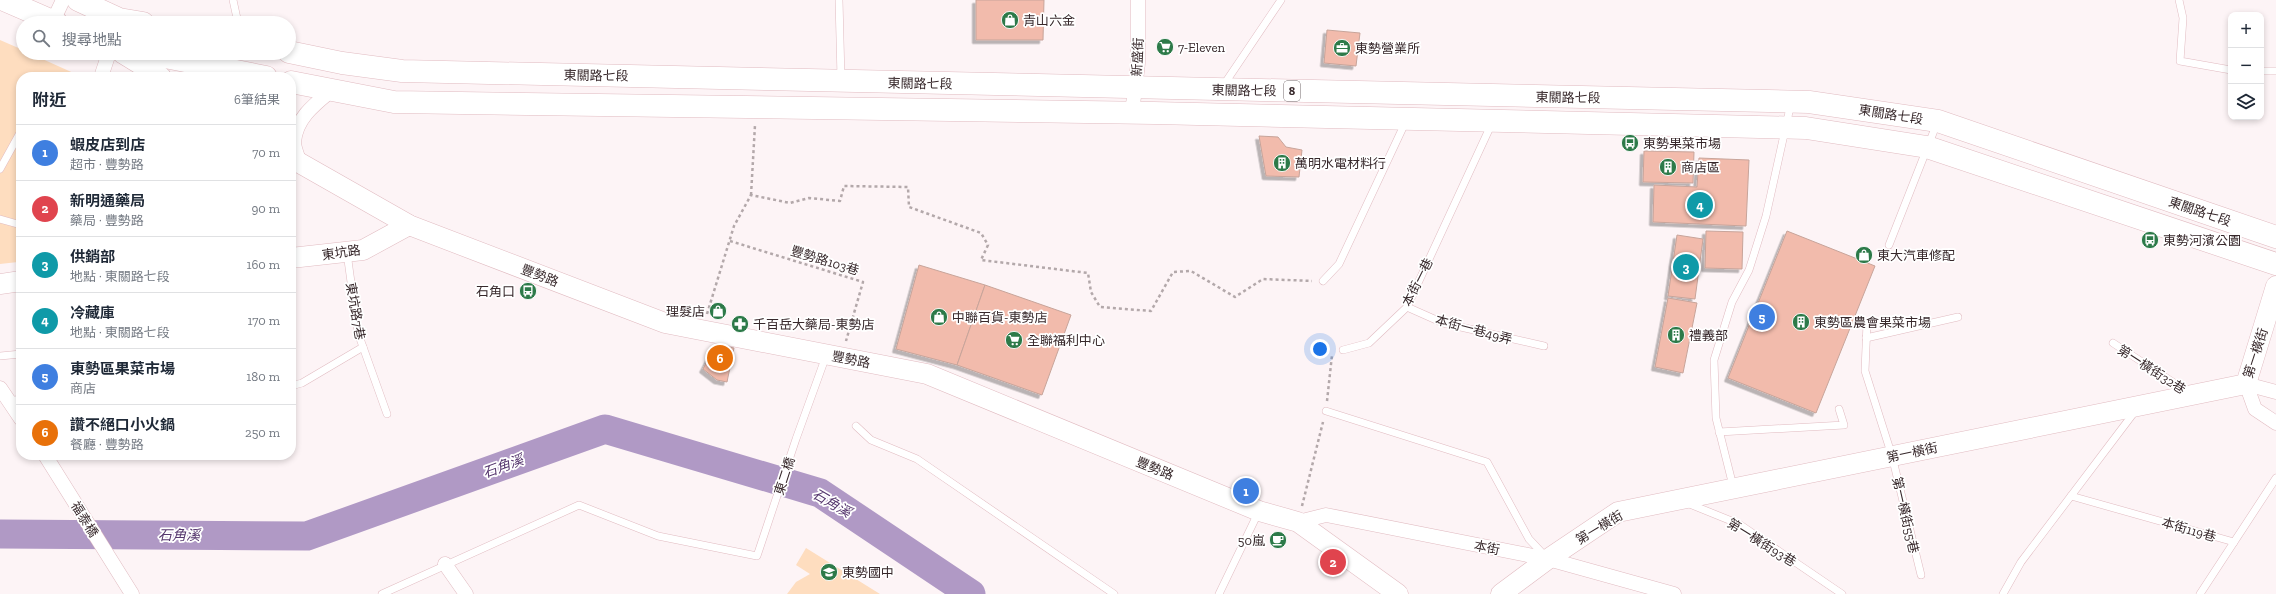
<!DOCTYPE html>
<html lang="zh-TW">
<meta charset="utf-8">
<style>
body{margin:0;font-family:"Zilla Slab","Noto Sans TC",serif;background:#f6f6f7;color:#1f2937}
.controls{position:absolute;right:12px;top:12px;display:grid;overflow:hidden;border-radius:8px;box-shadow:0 2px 6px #0003}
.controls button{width:36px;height:36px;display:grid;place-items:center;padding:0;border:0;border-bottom:1px solid #e0e1e3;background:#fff;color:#1f2937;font:20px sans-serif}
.you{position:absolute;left:1320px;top:349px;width:14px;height:14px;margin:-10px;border:3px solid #fff;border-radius:50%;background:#1a73e8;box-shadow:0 0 0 6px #1a73e833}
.badge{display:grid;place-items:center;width:26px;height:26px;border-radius:50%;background:#0f766e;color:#fff;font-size:13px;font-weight:700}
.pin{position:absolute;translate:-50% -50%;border:2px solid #fff;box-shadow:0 1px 4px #0006}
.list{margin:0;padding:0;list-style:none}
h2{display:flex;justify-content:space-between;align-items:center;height:52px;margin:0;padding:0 16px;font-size:17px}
h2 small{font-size:13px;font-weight:400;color:#747a83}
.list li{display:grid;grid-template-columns:26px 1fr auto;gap:12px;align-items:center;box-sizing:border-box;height:56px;padding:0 16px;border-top:1px solid #e0e1e3}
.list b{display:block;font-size:15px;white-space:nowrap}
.list p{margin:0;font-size:13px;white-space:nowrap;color:#747a83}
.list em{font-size:13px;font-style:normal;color:#747a83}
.icon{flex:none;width:22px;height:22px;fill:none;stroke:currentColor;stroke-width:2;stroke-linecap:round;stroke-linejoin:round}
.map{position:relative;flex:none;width:2276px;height:594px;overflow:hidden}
.search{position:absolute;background:#fff;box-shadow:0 2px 6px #0003;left:16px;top:16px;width:280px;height:44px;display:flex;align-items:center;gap:10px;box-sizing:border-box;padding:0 14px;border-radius:22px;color:#747a83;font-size:15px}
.panel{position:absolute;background:#fff;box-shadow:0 2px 6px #0003;left:16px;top:72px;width:280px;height:388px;border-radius:16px}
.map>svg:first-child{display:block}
</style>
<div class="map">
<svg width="2276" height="594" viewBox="0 0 2276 594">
<defs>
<filter id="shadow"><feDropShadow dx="-3.5" dy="3.5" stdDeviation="0" flood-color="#0004"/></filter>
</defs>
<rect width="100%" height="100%" fill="#fdf4f6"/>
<!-- green -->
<g fill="#feddbf">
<polygon points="0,40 23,50 23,53 29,53 78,75 78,77 21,77 21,251 18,262 0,264"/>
<polygon points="806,548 880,594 787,594 796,582 810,574 796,565"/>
</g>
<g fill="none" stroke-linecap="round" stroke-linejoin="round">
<!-- river -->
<polyline stroke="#b099c5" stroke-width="29" points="0,534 307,536 605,429 820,493 971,594"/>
</g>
<!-- building -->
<g fill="#f2bbac" stroke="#c7a49a" filter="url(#shadow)">
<polygon points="976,0 1044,0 1043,40 976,40"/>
<polygon points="1327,30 1360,33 1356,66 1324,63"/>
<polygon points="1259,136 1278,137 1286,147 1302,150 1299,177 1266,176"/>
<polygon points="1644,151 1694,152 1693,183 1643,182"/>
<polygon points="1699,158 1749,160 1746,226 1653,222 1654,185 1697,187"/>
<polygon points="1706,231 1743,232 1742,269 1705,268"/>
<polygon points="1787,231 1875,266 1816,413 1728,378"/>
<polygon points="1677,235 1703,239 1695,299 1668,296"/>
<polygon points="919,265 985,285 957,365 896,349"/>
<polygon points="985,285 1071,315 1042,395 957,365"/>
<polygon points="1668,298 1697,303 1683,373 1655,367"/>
<polygon points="716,344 734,348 727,382 717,380 703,369"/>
</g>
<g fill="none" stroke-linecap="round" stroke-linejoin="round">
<defs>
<g id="lane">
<polyline points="233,0 238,23"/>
<polyline points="839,0 841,78"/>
<polyline points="2179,0 2183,18 2180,61 2231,70"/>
<polyline points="2261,71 2276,71"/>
<polyline points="1223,86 1281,0"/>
<polyline points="0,169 21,131"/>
<polyline points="0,219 21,225"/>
<polyline points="1889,245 1937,123"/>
<polyline points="347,253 358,333 387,414"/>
<polyline points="1323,281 1339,264 1406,121"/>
<polyline points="1407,307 1443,323 1544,346"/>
<polyline points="1867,323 1865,371 1892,456 1921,575"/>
<polyline points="1866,338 1958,317"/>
<polyline points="2113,343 2188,392"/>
<polyline points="1343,350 1369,343 1407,307 1492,123"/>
<polyline points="0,356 21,354"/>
<polyline points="291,386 302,383 363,347"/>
<polyline points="9,401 21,399"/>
<polyline points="1326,411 1487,462 1529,539 1545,556"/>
<polyline points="856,426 871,440 917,459 1114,594"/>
<polyline points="1719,432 1844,425 1839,409"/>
<polyline points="1733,486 1716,418 1714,360 1732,302 1749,270 1766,216 1791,103"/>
<polyline points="2071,496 2234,542"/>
<polyline points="1687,503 1739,524 1842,594"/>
<polyline points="382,594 579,505 658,536 757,556 796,439 826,356"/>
<polyline points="1219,594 1259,511"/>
<polyline points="2003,594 2021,562 2136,410"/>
<polyline points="2200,594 2276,478"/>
</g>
<g id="street">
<polyline points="53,21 63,0"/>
<polyline points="101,77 109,53"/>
<polyline points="1132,113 1138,63 1138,0"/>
<path d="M300 163C298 157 294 148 294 142 296 118 315 104 332 90"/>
<polyline points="2246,384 2255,409 2276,423"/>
<polyline points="2246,384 2276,392"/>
<polyline points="0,388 21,419"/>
<polyline points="45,455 132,594"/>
<polyline points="1298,522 1326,515 1548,559 1674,594"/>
<polyline points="445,564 466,594"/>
</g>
<g id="secondary">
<polyline points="122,53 161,77"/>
<polyline points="291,158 409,225 665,323 927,374 1259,511 1298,522 1398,594"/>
<polyline points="291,258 363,250 409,225"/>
<polyline points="0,284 21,281"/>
<polyline points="1501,594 1548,559 1618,512 2246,384 2276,286"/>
</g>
<g id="primary">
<polyline points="4,0 57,23"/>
<polyline points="78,0 119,19 143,23"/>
<polyline points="289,52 342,63 402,71 1809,102 1938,121 2276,237"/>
<polyline points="145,53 266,77"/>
<polyline points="291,82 394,102 1154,113 1806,128 1927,147 2276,264"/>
</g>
</defs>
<!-- lane casing -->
<use href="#lane" stroke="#e1bbc1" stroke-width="8"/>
<!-- street casing -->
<use href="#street" stroke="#e1bbc1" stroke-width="15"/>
<!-- secondary casing -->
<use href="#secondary" stroke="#e1bbc1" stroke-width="21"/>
<!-- primary casing -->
<use href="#primary" stroke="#e1bbc1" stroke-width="23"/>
<!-- path -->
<g stroke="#b3a8aa" stroke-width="2.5" stroke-dasharray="3 3" stroke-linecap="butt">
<polyline points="751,195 755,125"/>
<polyline points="730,241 863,282 846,341"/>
<polyline points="707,314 734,226 751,195 790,203 809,198 840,201 844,186 908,187 909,207 981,233 988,245 981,260 1088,273 1091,292 1100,307 1151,311 1173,272 1191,271 1235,297 1263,279 1312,281"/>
<polyline points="1327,401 1332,355"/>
<polyline points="1302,506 1323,422"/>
</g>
<!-- lane -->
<use href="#lane" stroke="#fff" stroke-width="7"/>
<!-- street -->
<use href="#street" stroke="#fff" stroke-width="14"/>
<!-- secondary -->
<use href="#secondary" stroke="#fff" stroke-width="20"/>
<!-- primary -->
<use href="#primary" stroke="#fff" stroke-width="22"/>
</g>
<!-- icons -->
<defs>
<symbol id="shop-disc" viewBox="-11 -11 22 22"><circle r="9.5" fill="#2d7a49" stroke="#fff"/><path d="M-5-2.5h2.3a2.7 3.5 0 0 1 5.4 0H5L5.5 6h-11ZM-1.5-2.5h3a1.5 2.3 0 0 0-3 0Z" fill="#fff"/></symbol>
<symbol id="supermarket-disc" viewBox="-11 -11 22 22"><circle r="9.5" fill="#2d7a49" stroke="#fff"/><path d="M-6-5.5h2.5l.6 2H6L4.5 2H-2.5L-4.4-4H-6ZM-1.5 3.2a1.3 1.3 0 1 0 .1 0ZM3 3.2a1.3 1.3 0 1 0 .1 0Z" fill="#fff"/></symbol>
<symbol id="office-disc" viewBox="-11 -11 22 22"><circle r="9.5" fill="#2d7a49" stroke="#fff"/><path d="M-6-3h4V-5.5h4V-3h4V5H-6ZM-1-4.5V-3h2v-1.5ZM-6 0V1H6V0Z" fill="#fff"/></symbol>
<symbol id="bus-disc" viewBox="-11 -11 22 22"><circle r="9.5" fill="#2d7a49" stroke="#fff"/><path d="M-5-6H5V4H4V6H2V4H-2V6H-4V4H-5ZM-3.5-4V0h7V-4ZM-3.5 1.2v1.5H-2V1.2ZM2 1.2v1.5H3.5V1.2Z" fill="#fff"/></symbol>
<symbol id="building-disc" viewBox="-11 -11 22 22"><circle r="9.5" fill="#2d7a49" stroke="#fff"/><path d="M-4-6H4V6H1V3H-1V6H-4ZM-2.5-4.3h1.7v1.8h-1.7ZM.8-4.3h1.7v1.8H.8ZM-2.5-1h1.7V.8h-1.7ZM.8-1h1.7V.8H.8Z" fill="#fff"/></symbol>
<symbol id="pharmacy-disc" viewBox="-11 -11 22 22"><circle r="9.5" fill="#2d7a49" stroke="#fff"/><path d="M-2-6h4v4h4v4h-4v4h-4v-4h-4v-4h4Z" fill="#fff"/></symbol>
<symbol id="cafe-disc" viewBox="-11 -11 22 22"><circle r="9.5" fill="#2d7a49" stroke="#fff"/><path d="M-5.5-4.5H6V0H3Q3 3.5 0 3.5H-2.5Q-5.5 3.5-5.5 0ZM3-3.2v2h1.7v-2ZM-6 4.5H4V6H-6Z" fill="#fff"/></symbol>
<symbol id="school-disc" viewBox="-11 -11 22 22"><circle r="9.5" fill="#2d7a49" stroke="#fff"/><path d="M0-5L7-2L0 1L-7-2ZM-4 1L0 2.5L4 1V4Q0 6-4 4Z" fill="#fff"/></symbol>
</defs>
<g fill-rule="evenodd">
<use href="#shop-disc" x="1000" y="10" width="20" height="20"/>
<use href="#supermarket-disc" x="1155" y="37" width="20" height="20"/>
<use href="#office-disc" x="1332" y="38" width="20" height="20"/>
<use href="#bus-disc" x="1620" y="133" width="20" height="20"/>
<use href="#building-disc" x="1272" y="153" width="20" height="20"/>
<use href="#building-disc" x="1658" y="157" width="20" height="20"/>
<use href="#bus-disc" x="2140" y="230" width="20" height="20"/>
<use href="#shop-disc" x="1854" y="245" width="20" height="20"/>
<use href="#bus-disc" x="518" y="281" width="20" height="20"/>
<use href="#shop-disc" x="708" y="301" width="20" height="20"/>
<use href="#shop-disc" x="929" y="307" width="20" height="20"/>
<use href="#building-disc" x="1791" y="312" width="20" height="20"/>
<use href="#pharmacy-disc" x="730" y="314" width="20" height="20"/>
<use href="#building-disc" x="1666" y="325" width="20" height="20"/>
<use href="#supermarket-disc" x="1004" y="330" width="20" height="20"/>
<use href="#cafe-disc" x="1268" y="530" width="20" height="20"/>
<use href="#school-disc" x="819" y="562" width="20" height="20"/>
</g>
<g text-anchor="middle" stroke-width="3.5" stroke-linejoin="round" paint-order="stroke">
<!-- shield labels -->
<rect fill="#fff" stroke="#73686b" stroke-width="1" x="1284" y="81" width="16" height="20" rx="3"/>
<g font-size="12" font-weight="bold" fill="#37282b">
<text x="1292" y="95">8</text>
</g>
<!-- poi labels -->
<g font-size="13" fill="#37282b" stroke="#fff" text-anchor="start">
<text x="1023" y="25">青山六金</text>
<text x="1178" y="52">7-Eleven</text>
<text x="1355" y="53">東勢營業所</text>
<text x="1643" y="148">東勢果菜市場</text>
<text x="1295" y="168">萬明水電材料行</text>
<text x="1681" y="172">商店區</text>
<text x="2163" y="245">東勢河濱公園</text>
<text x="1877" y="260">東大汽車修配</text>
<text x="515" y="296" text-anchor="end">石角口</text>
<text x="705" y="316" text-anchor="end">理髮店</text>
<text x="952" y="322">中聯百貨-東勢店</text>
<text x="1814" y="327">東勢區農會果菜市場</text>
<text x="753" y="329">千百岳大藥局-東勢店</text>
<text x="1689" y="340">禮義部</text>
<text x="1027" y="345">全聯福利中心</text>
<text x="1265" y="545" text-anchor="end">50嵐</text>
<text x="842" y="577">東勢國中</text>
</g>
<!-- street labels -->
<g font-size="13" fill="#37282b" stroke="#fff">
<text transform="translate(1137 57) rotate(-87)" y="5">新盛街</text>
<text transform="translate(596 75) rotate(1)" y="5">東關路七段</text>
<text transform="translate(920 83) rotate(1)" y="5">東關路七段</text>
<text transform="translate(1244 90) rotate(1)" y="5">東關路七段</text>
<text transform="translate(1568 97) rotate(1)" y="5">東關路七段</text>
<text transform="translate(1891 114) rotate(9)" y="5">東關路七段</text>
<text transform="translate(2200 211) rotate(19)" y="5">東關路七段</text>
<text transform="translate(341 252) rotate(-8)" y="5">東坑路</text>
<text transform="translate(825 260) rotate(17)" y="5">豐勢路103巷</text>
<text transform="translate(540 275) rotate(21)" y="5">豐勢路</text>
<text transform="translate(1417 282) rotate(-63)" y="5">本街一巷</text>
<text transform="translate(356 311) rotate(80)" y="5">東坑路7巷</text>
<text transform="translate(1474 329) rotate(15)" y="5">本街一巷49弄</text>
<text transform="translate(2255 353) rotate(-72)" y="5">第一橫街</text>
<text transform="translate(851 359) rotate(11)" y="5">豐勢路</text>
<text transform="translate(2152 369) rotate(33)" y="5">第一橫街32巷</text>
<text transform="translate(1912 452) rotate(-12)" y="5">第一橫街</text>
<text transform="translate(1155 468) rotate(22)" y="5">豐勢路</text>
<text transform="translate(784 476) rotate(-72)" y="5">東二橋</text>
<text transform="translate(1906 515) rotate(77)" y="5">第一橫街55巷</text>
<text transform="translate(85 519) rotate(58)" y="5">福泰橋</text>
<text transform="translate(1599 527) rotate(-31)" y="5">第一橫街</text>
<text transform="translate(2189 529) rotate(16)" y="5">本街119巷</text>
<text transform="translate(1762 542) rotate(32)" y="5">第一橫街93巷</text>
<text transform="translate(1487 547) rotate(11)" y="5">本街</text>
</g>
<!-- water labels -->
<g font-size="14" font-style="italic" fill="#54356d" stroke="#fff">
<text transform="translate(503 466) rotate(-20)" y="5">石角溪</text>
<text transform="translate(832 503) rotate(30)" y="5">石角溪</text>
<text x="179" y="540">石角溪</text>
</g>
</g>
</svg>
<div class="controls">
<button>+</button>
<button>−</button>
<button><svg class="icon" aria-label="layers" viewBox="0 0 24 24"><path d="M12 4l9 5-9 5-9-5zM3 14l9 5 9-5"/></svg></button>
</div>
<div class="you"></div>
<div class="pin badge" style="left:1246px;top:491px;background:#3f7fe0">1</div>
<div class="pin badge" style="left:1333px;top:562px;background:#e0444e">2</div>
<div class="pin badge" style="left:1686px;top:267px;background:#0f9aa8">3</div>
<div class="pin badge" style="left:1700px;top:205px;background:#0f9aa8">4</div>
<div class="pin badge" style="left:1762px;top:317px;background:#3f7fe0">5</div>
<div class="pin badge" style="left:720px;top:358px;background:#e8710a">6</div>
<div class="search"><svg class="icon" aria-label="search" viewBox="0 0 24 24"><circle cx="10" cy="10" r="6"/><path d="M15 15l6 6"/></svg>搜尋地點</div>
<section class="panel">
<h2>附近<small>6筆結果</small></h2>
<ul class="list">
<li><span class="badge" style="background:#3f7fe0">1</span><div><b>蝦皮店到店</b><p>超市 · 豐勢路</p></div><em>70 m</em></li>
<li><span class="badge" style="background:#e0444e">2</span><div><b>新明通藥局</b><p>藥局 · 豐勢路</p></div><em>90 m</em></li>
<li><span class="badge" style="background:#0f9aa8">3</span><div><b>供銷部</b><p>地點 · 東關路七段</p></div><em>160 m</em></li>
<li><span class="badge" style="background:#0f9aa8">4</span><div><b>冷藏庫</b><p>地點 · 東關路七段</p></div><em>170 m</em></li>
<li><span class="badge" style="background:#3f7fe0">5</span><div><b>東勢區果菜市場</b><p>商店</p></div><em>180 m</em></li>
<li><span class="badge" style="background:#e8710a">6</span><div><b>讚不絕口小火鍋</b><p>餐廳 · 豐勢路</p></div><em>250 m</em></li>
</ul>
</section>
</div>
